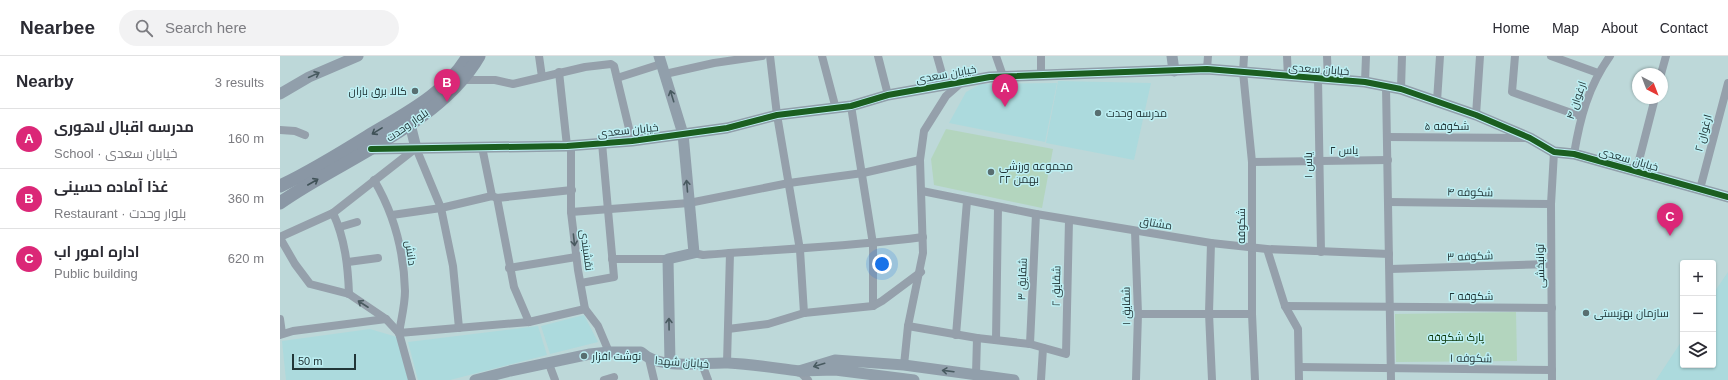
<!DOCTYPE html>
<meta charset="utf-8">
<style>
body{margin:0;font-family:Helvetica,Cairo,sans-serif;background:#f2f2f3;color:#2b2b33}
.controls{position:absolute;right:12px;bottom:12px;display:grid;overflow:hidden;border-radius:4px;box-shadow:0 1px 3px #0004}
.controls button{width:36px;height:36px;display:grid;place-items:center;padding:0;border:0;border-bottom:1px solid #e1e1e2;background:#fff;color:#2b2b33;font:20px sans-serif}
.compass{position:absolute;left:1352px;top:12px;width:36px;height:36px;border-radius:50%;background:#fff;box-shadow:0 1px 3px #0004;rotate:138deg}
.scale{position:absolute;left:12px;bottom:10px;width:64px;box-sizing:border-box;padding-left:4px;border:2px solid #213537;border-top:0;font-size:11px;line-height:14px;white-space:nowrap;color:#213537;-webkit-text-stroke:3px #bdeff3;paint-order:stroke}
.you{position:absolute;left:602px;top:208px;width:14px;height:14px;margin:-10px;border:3px solid #fff;border-radius:50%;background:#1a73e8;box-shadow:0 0 0 6px #1a73e833}
.badge{display:grid;place-items:center;width:26px;height:26px;border-radius:50%;background:#db2777;color:#fff;font-size:13px;font-weight:700}
.pin{position:absolute;translate:-50% -33px;filter:drop-shadow(0 1px 2px #0008)}
.pin::after{content:'';position:absolute;top:21px;width:14px;height:12px;background:inherit;clip-path:polygon(0 0,100% 0,50% 100%)}
.list{margin:0;padding:0;list-style:none}
h2{display:flex;justify-content:space-between;align-items:center;height:52px;margin:0;padding:0 16px;font-size:17px}
h2 small{font-size:13px;font-weight:400;color:#7c7c81}
.list li{display:grid;grid-template-columns:26px 1fr auto;gap:12px;align-items:center;box-sizing:border-box;height:60px;padding:0 16px;border-top:1px solid #e1e1e2}
.list b{display:block;font-size:15px;white-space:nowrap}
.list p{margin:0;font-size:13px;white-space:nowrap;color:#7c7c81}
.list em{font-size:13px;font-style:normal;color:#7c7c81}
.icon{flex:none;width:22px;height:22px;fill:none;stroke:currentColor;stroke-width:2;stroke-linecap:round;stroke-linejoin:round}
.map{position:relative;flex:none;width:1448px;height:324px;overflow:hidden}
header{display:flex;align-items:center;gap:24px;box-sizing:border-box;height:56px;padding:0 20px;background:#fff;border-bottom:1px solid #e1e1e2}
header strong{font-size:19px}
nav{display:flex;gap:22px;margin-inline-start:auto;font-size:14px}
.search{width:280px;height:36px;background:#f2f2f3;display:flex;align-items:center;gap:10px;box-sizing:border-box;padding:0 14px;border-radius:22px;color:#7c7c81;font-size:15px}
main{display:flex}
aside{flex:1;background:#fff}
.map>svg:first-child{display:block}
</style>
<header>
<strong>Nearbee</strong>
<div class="search"><svg class="icon" aria-label="search" viewBox="0 0 24 24"><circle cx="10" cy="10" r="6"/><path d="M15 15l6 6"/></svg>Search here</div>
<nav><a>Home</a><a>Map</a><a>About</a><a>Contact</a></nav>
</header>
<main>
<aside>
<h2>Nearby<small>3 results</small></h2>
<ul class="list">
<li><span class="badge">A</span><div><b>مدرسه اقبال لاهوری</b><p>School · خیابان سعدی</p></div><em>160 m</em></li>
<li><span class="badge">B</span><div><b>غذا آماده حسینی</b><p>Restaurant · بلوار وحدت</p></div><em>360 m</em></li>
<li><span class="badge">C</span><div><b>اداره امور اب</b><p>Public building</p></div><em>620 m</em></li>
</ul>
</aside>
<div class="map">
<svg width="1448" height="324" viewBox="0 0 1448 324">
<rect width="100%" height="100%" fill="#bdd8d9"/>
<!-- built -->
<g fill="#acdadd">
<polygon points="778,25 871,27 854,104 766,87"/>
<polygon points="777,27 765,86 669,67 686,36 701,28"/>
<polygon points="1448,216 1448,324 1376,324 1403,283 1403,309 1433,309 1433,238"/>
<polygon points="304,259 318,286 270,298 261,270"/>
<polygon points="258,270 267,299 170,324 138,324 128,286"/>
<polygon points="90,273 117,281 128,324 6,324 2,285"/>
</g>
<!-- green -->
<g fill="#b3d5be">
<polygon points="666,73 773,93 762,152 654,129 651,103"/>
<polygon points="1236,256 1237,305 1116,306 1115,258"/>
</g>
<g fill="none" stroke-linecap="round" stroke-linejoin="round">
<!-- street -->
<g stroke="#95a0ab" stroke-width="8">
<polyline points="259,0 262,21"/>
<polyline points="490,0 497,59 520,194 524,257"/>
<polyline points="542,0 556,53"/>
<polyline points="598,0 608,39"/>
<polyline points="657,0 665,28"/>
<polyline points="716,0 723,20"/>
<polyline points="964,0 963,16 972,106 972,258 975,324"/>
<polyline points="1007,0 1008,21"/>
<polyline points="1047,0 1048,23"/>
<polyline points="1235,0 1232,36 1300,60"/>
<polyline points="1271,0 1318,17"/>
<polyline points="927,13 928,0"/>
<polyline points="279,16 287,90"/>
<polyline points="385,18 434,7 482,0"/>
<polyline points="761,18 761,0"/>
<polyline points="1381,18 1386,0"/>
<polyline points="337,22 381,8"/>
<polyline points="1038,22 1041,196"/>
<polyline points="183,24 215,24 233,28 305,11 331,8 334,10 352,85"/>
<polyline points="1085,26 1086,0"/>
<polyline points="1106,30 1111,324"/>
<polyline points="1121,33 1122,0"/>
<polyline points="1157,45 1160,0"/>
<polyline points="571,50 593,188 593,250"/>
<polyline points="1196,59 1200,0"/>
<polyline points="0,74 15,75 25,79"/>
<polyline points="1107,81 1247,82"/>
<polyline points="291,89 291,156 298,214 305,253 318,270 329,296"/>
<polyline points="202,91 212,140"/>
<path d="M1294 98C1300 62 1308 31 1330 0"/>
<polyline points="972,106 1108,104"/>
<polyline points="1356,116 1375,42"/>
<path d="M94 124C114 158 124 195 125 235 125 249 121 264 119 277L249 266 305 253"/>
<polyline points="1420,133 1448,27"/>
<polyline points="642,135 756,158 931,187 987,193 1109,198"/>
<polyline points="217,142 234,231 249,266"/>
<polyline points="1109,146 1271,148"/>
<polyline points="291,156 409,147 509,127 583,117 640,104"/>
<path d="M53 157C65 183 68 210 69 238"/>
<polyline points="112,159 161,152 212,140 217,142 292,134"/>
<polyline points="60,171 77,166"/>
<polyline points="855,175 858,258 856,324"/>
<polyline points="0,181 53,157 136,92 161,152 173,210 179,272"/>
<polyline points="0,182 15,208 30,228 69,238 106,263 119,277 132,324"/>
<polyline points="931,187 929,257 932,324"/>
<polyline points="987,193 1005,250 1018,273 1019,324"/>
<path d="M414 197 423 199C497 193 570 191 643 181"/>
<polyline points="332,203 388,203"/>
<polyline points="68,206 98,202"/>
<polyline points="229,212 296,201"/>
<polyline points="1110,213 1271,208"/>
<polyline points="301,227 334,221 322,87"/>
<polyline points="1005,250 1272,252"/>
<polyline points="858,258 972,258"/>
<polyline points="0,263 2,277"/>
<polyline points="628,270 697,282 750,288 786,298 789,164"/>
<polyline points="448,273 488,268 524,257 593,250 602,245 641,216"/>
<polyline points="0,279 13,275 106,263"/>
<polyline points="676,279 687,145"/>
<polyline points="716,284 718,151"/>
<polyline points="750,288 756,158"/>
<polyline points="369,303 374,324"/>
<polyline points="447,307 450,197"/>
<polyline points="269,308 275,324"/>
<polyline points="422,308 428,324"/>
<polyline points="624,309 628,270 643,197 640,104 644,75 666,40 682,26"/>
<polyline points="1019,311 1272,314"/>
<polyline points="519,315 528,324"/>
<polyline points="696,318 697,282"/>
<polyline points="324,324 334,321"/>
<polyline points="761,324 763,292"/>
<polyline points="1272,324 1271,148 1274,96"/>
</g>
<!-- secondary -->
<g stroke="#919fab" stroke-width="11">
<polyline points="379,0 403,78 414,197 388,203 390,307"/>
<polyline points="892,0 894,15"/>
<polyline points="0,38 29,21 78,0"/>
<polyline points="130,68 136,92"/>
<polyline points="91,93 287,90 352,85 447,72 497,59 571,50 608,39 710,21 927,13 1085,26 1121,33 1196,59 1250,82 1274,96 1294,98 1448,141"/>
<path d="M195 324 230 315 310 298 329 296H361C381 315 422 306 448 307 472 308 495 312 519 315"/>
<polyline points="634,324 555,314 519,315 555,304 624,309 734,324"/>
</g>
<!-- primary -->
<g stroke="#8a97a5" stroke-width="13">
<path d="M0 130C30 116 59 98 88 80 123 59 167 37 188 0"/>
<path d="M0 147C62 103 160 68 199 0"/>
</g>
<defs>
<polyline id="cycleway" points="91,93 287,90 352,85 447,72 497,59 571,50 608,39 710,21 927,13 1085,26 1121,33 1196,59 1250,82 1274,96 1294,98 1448,141"/>
</defs>
<!-- cycleway casing -->
<use href="#cycleway" stroke="#bdeff3" stroke-width="8"/>
<!-- cycleway -->
<use href="#cycleway" stroke="#1b5e20" stroke-width="6"/>
</g>
<!-- one-way arrows -->
<defs><path id="oneway-shaft" d="M-6 0H5M1.5-3L5.5 0L1.5 3" fill="none" stroke-width="1.6" stroke-linecap="round" stroke-linejoin="round"/></defs>
<g stroke="#485a60">
<use href="#oneway-shaft" transform="translate(34 19) rotate(-25)"/>
<use href="#oneway-shaft" transform="translate(392 40) rotate(-107)"/>
<use href="#oneway-shaft" transform="translate(407 130) rotate(-95)"/>
<use href="#oneway-shaft" transform="translate(389 268) rotate(-91)"/>
<use href="#oneway-shaft" transform="translate(539 309) rotate(163)"/>
<use href="#oneway-shaft" transform="translate(668 315) rotate(-173)"/>
</g>
<g stroke="#405258">
<use href="#oneway-shaft" transform="translate(97 75) rotate(148)"/>
<use href="#oneway-shaft" transform="translate(33 126) rotate(-30)"/>
</g>
<g stroke="#4a5a60">
<use href="#oneway-shaft" transform="translate(294 184) rotate(84)"/>
<use href="#oneway-shaft" transform="translate(83 248) rotate(-147)"/>
</g>
<!-- markers -->
<g fill="#586e70" stroke="#bdeff3" stroke-width="1.5">
<circle cx="135" cy="35" r="4"/>
<circle cx="818" cy="57" r="4"/>
<circle cx="711" cy="116" r="4"/>
<circle cx="1306" cy="257" r="4"/>
<circle cx="304" cy="300" r="4"/>
</g>
<g text-anchor="middle" stroke-width="3" stroke-linejoin="round" paint-order="stroke">
<!-- street labels -->
<g font-size="11" fill="#213537" stroke="#bdeff3">
<text transform="translate(1039 13) rotate(4)" y="4">خیابان سعدی</text>
<text transform="translate(666 18) rotate(-10)" y="4">خیابان سعدی</text>
<text transform="translate(1296 44) rotate(-71)" y="4">ارغوان ۴</text>
<text transform="translate(127 69) rotate(-35)" y="4">بلوار وحدت</text>
<text x="1167" y="74">شکوفه ۵</text>
<text transform="translate(348 74) rotate(-6)" y="4">خیابان سعدی</text>
<text transform="translate(1423 77) rotate(-75)" y="4">ارغوان ۲</text>
<text x="1064" y="98">یاس ۲</text>
<text transform="translate(1349 103) rotate(16)" y="4">خیابان سعدی</text>
<text transform="translate(1028 109) rotate(-91)" y="4">یاس ۱</text>
<text transform="translate(1190 136) rotate(1)" y="4">شکوفه ۴</text>
<text transform="translate(876 167) rotate(9)" y="4">مشتاق</text>
<text transform="translate(961 170) rotate(-90)" y="4">شکوفه</text>
<text transform="translate(307 194) rotate(82)" y="4">نقشبندی</text>
<text transform="translate(131 197) rotate(82)" y="4">دانش</text>
<text transform="translate(1190 200) rotate(-2)" y="4">شکوفه ۳</text>
<text transform="translate(1260 210) rotate(-91)" y="4">توانبخشی</text>
<text transform="translate(742 223) rotate(-88)" y="4">شقایق ۳</text>
<text transform="translate(776 230) rotate(-89)" y="4">شقایق ۲</text>
<text x="1191" y="244">شکوفه ۲</text>
<text transform="translate(846 250) rotate(-91)" y="4">شقایق ۱</text>
<text transform="translate(1191 302) rotate(1)" y="4">شکوفه ۱</text>
<text transform="translate(402 306) rotate(4)" y="4">خیابان شهدا</text>
</g>
<!-- poi labels -->
<g font-size="11" fill="#213537" stroke="#bdeff3" text-anchor="start">
<text x="127" y="39" text-anchor="end">کالا برق باران</text>
<text x="826" y="61">مدرسه وحدت</text>
<text x="719" y="114">مجموعه ورزشی<tspan x="719" dy="13">۲۲ بهمن</tspan></text>
<text x="1314" y="261">سازمان بهزیستی</text>
<text x="312" y="304">نوشت افزار</text>
</g>
<!-- park labels -->
<g font-size="11" fill="#073506" stroke="#bdeff3">
<text x="1176" y="285">پارک شکوفه</text>
</g>
</g>
</svg>
<div class="controls">
<button>+</button>
<button>−</button>
<button><svg class="icon" aria-label="layers" viewBox="0 0 24 24"><path d="M12 4l9 5-9 5-9-5zM3 14l9 5 9-5"/></svg></button>
</div>
<svg class="compass" viewBox="-18 -18 36 36"><path d="M0-13l5 13h-10z" fill="#e53935"/><path d="M0 13l5-13h-10z" fill="#7c7c81"/></svg>
<div class="scale">50 m</div>
<div class="you"></div>
<div class="pin badge" style="left:725px;top:51px">A</div>
<div class="pin badge" style="left:167px;top:46px">B</div>
<div class="pin badge" style="left:1390px;top:180px">C</div>
</div>
</main>
